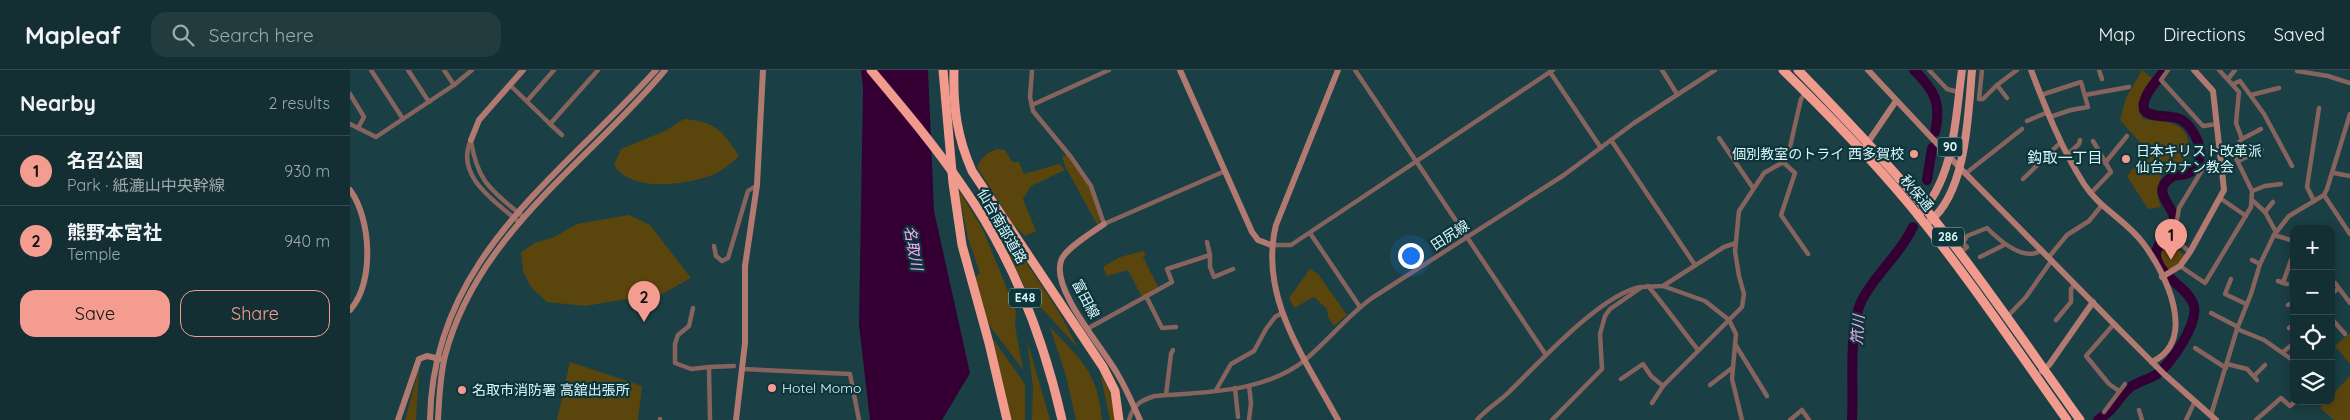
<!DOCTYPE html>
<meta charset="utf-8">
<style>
body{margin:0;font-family:Quicksand,"Noto Sans JP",sans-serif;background:#213b3f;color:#f1f3f6}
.controls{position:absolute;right:15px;bottom:15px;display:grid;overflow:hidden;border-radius:10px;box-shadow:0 2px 12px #0003}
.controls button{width:45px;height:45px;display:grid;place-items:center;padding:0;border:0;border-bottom:1px solid #334a4e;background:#142f33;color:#f1f3f6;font:25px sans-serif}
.you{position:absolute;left:1060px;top:185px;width:18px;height:18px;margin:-12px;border:4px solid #fff;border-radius:50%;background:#1a73e8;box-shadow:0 0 0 8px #1a73e833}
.badge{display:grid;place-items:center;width:32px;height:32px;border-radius:50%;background:#f59c91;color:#111;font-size:16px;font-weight:700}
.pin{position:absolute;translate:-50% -41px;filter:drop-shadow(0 1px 2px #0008)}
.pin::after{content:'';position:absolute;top:26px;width:18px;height:15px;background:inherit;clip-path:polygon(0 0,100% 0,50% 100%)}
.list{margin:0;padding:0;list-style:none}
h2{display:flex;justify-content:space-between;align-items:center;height:65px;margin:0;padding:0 20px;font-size:21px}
h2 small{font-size:16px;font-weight:400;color:#9da9ac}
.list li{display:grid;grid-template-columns:32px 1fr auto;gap:15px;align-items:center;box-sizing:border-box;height:70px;padding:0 20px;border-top:1px solid #334a4e}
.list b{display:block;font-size:19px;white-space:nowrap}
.list p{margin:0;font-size:16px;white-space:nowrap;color:#9da9ac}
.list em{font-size:16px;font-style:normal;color:#9da9ac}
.actions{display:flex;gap:10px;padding:15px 20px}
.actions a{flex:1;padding:11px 0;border:1px solid #f59c91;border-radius:15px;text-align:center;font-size:18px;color:#f59c91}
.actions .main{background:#f59c91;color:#111}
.icon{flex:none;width:28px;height:28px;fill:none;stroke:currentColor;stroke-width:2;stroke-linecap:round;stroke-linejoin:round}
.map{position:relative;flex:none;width:2000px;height:350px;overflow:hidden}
header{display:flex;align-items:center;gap:30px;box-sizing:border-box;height:70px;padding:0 25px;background:#142f33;border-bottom:1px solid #334a4e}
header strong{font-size:24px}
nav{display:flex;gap:28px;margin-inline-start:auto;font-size:18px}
.search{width:350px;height:45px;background:#213b3f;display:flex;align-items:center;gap:12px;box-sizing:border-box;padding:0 18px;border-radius:15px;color:#9da9ac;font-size:19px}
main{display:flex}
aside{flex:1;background:#142f33}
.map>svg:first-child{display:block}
</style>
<header>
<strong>Mapleaf</strong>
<div class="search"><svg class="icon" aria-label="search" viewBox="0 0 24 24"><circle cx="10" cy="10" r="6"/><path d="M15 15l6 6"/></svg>Search here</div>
<nav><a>Map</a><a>Directions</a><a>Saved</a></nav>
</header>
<main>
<aside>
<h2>Nearby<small>2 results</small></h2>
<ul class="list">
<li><span class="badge">1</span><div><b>名召公園</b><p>Park · 紙漉山中央幹線</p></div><em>930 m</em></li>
<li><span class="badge">2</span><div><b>熊野本宮社</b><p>Temple</p></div><em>940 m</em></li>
</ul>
<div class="actions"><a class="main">Save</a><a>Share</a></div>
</aside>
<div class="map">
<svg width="2000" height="350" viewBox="0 0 2000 350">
<rect width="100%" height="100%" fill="#1a3f44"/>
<!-- green -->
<g fill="#5a460d">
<path d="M1792 0 1802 8 1788 33 1792 48C1802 52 1814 50 1823 54 1843 61 1841 83 1835 98L1822 99 1812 105C1807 117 1806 125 1811 137L1798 139 1777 106 1793 86 1794 77 1770 50 1776 28Z"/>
<path d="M334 49C366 52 372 60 389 86 381 94 369 103 357 107 330 115 281 122 264 95L271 79 315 61Z"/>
<path d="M647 79 655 80 662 92H669L674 104 709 94 715 100 681 116 673 129 686 161 675 166 663 154 627 97C632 87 636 83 647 79Z"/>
<path d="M717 85C728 100 757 137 748 156L715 96 712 86Z"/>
<polygon points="608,119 633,160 666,241 665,256 673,300 637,252 625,207 630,203 618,168"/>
<polygon points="279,145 300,155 341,208 303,229 290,227 235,236 197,232 181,217 173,201 171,182 185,173 204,167 227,154"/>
<polygon points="645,146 709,242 728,278 678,223 640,147"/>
<polygon points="1813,177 1827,178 1835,186 1829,194 1817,202 1808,187 1808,180"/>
<polygon points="793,181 796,184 793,187 808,217 792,227 778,200 757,206 753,197 770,187"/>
<polygon points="960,199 968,204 997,245 984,256 978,247 977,239 964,227 944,238 939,228"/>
<path d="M700 257C731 290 748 302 752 350H726L716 306Z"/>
<polygon points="2000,263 2000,294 1985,276"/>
<polygon points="643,269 675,314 675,350 660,350"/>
<polygon points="677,270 700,350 682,350 683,317"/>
<polygon points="220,292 292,316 288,350 207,350"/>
<polygon points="69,299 66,350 55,350"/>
<polygon points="750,303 759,320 766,350 760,350"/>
<polygon points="2000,306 2000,350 1984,350 1970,338 1976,331 1981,331 1981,326"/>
</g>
<!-- water -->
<polygon fill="#340034" points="511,0 578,0 584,141 620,303 592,350 520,350 509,255 513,19"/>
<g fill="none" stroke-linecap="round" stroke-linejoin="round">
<!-- river -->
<g stroke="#340034" stroke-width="10">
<path d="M1564 0C1584 20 1592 33 1585 62"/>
<polyline points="1577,110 1582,78"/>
<path d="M1502 350C1504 318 1498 260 1511 232 1524 205 1550 185 1563 157"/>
<path d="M1748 350C1765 339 1765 332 1777 320 1786 311 1797 311 1807 304 1821 294 1851 251 1843 233 1836 216 1810 207 1806 186 1804 176 1822 160 1825 150 1822 132 1799 122 1823 106 1830 104 1838 106 1844 99 1858 85 1845 57 1830 49 1819 44 1802 49 1794 40 1791 26 1807 11 1815 0"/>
</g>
<!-- street -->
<g stroke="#87635e" stroke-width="4.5">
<polyline points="21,0 53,49"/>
<polyline points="58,0 79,32"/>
<polyline points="94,0 104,15"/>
<polyline points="682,0 680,27 683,41 721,87 741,116 754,154 875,101"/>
<polyline points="1005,0 1196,285"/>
<polyline points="1312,0 1327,24"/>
<polyline points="1579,0 1597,19 1608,22"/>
<polyline points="1632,0 1629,29 1633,29 1647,15 1667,0"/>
<polyline points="1749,0 1752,9"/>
<polyline points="1818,0 1811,10 1853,56 1867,54"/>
<polyline points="1947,1 1978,6 2000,13"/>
<polyline points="1200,2 1251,78"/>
<polyline points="1878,9 1885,0"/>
<polyline points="1883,14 1890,11 1914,44 1942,96"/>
<polyline points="1647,15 1657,28"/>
<polyline points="161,16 200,54 248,0"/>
<polyline points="0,24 14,47 8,58"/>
<polyline points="1691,25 1731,12 1738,37 1721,40 1700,47"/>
<polyline points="1735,25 1779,17"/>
<polyline points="1901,25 1929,18"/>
<polyline points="177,31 204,0"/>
<polyline points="682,35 759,0"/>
<polyline points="1677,51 1698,42"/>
<polyline points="0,54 26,67 104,15 122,0"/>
<polyline points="200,54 212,65"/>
<polyline points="1369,68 1403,118"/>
<polyline points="1892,69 1911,59"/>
<path d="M121 70C104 106 146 132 169 152"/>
<polyline points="1261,70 1345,195"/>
<path d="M121 71C128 114 142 120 173 147"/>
<polyline points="1717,85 1729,74 1730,70"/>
<polyline points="1888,91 1912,80"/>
<polyline points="1434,93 1445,103 1431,145 1458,184"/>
<polyline points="1755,93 1777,66"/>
<polyline points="1984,103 2000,106"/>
<polyline points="1615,104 1672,59"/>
<polyline points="1673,109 1711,72"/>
<polyline points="1902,121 1915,116 1931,114"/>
<polyline points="1741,123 1761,102 1743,71"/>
<polyline points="1974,125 2000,164"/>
<polyline points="1870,128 1896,146"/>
<polyline points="1902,130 1915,142 1926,162"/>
<polyline points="1964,131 1957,117 1969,38"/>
<polyline points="1915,142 1923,132"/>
<polyline points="960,163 1010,237"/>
<polyline points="1924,165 1944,171"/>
<polyline points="857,172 860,185"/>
<polyline points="923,175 941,175 1203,0"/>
<polyline points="364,176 366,186 372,191 378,188 398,121 407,115"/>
<polyline points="1840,182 1824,169 1829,138 1854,97 1872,93"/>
<path d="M1610 183 1617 177 1613 173 1617 166 1637 158C1649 170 1674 193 1692 180"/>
<polyline points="1630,187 1654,175"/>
<polyline points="1699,187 1717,165 1739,151 1752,135"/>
<polyline points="1902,190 1910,194"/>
<polyline points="1830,196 1855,213 1901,137 1902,121 1884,84 1883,80 1892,69 1886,53 1889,22 1869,0"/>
<polyline points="1881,209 1875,224 1896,234"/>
<polyline points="1928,211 1937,214"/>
<polyline points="1933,213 1941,190 1944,190"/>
<polyline points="1985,213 2000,233"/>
<path d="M1298 216C1316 237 1331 259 1348 280"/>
<polyline points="1313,216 1355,231 1379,250 1386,264 1382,309 1392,350"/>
<polyline points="1981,224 1988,219"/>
<polyline points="796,226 812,258 826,257"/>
<polyline points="1938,235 1944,232"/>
<polyline points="343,238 339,256 328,265 325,274 325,293 341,299 359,297"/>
<polyline points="1861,243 1888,257"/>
<polyline points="1657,247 1676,227 1702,190"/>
<polyline points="1981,248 1995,264"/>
<polyline points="1706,250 1721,232 1721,219 1725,214"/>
<polyline points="1764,254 1736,286 1759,314 1769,321"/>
<polyline points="1939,258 1944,254"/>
<polyline points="737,259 822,212 817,199 860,185 860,197 864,207 883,199"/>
<polyline points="1887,259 1914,270 1944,291"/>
<polyline points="1385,274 1417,326"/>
<polyline points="1845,278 1876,298"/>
<polyline points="1933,282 1944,273"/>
<polyline points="1877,294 1897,299 1907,310"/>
<polyline points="393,299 500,304 509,350"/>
<polyline points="1904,306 1915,295"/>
<polyline points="1271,309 1293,294 1301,306 1313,316 1392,237 1394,224 1389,206 1385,181 1389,141 1414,103 1437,90 1451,29 1456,22"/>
<polyline points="1360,315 1382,298"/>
<polyline points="885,318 888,347"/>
<polyline points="866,320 881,294 904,281 916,259 925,247 932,243"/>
<polyline points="816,325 821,284 823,280"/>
<polyline points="1302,333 1313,316"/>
<polyline points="1789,340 1792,350"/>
<polyline points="1754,342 1775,314"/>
<polyline points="1861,345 1887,259 1901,224 1910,194 1924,165 1939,146 1974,125 1977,119 2000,44"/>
<polyline points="310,350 310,349"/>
<polyline points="360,350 359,297 384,296"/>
<path d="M779 350C783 335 791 330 805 326 855 322 914 323 955 290 979 270 997 246 1022 228L1214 105 1284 53 1365 0"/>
<polyline points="899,350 901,333 899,316"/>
<path d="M1127 350C1136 339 1149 332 1159 322 1188 294 1252 223 1291 217"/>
<polyline points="1202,350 1252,299 1250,264 1255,246 1260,239 1292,217 1313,216 1374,177 1386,173"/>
<polyline points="1440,350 1452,340 1459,350"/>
<polyline points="1836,350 1845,331"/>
<polyline points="1906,350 1931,328 1940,336 1946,331"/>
</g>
<!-- secondary -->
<g stroke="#b27971" stroke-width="6">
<polyline points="830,0 902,162 908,170 921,175"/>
<path d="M988 0 926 155C908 227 956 290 988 350"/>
<polyline points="1518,0 1610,98 1764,254 1814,304 1866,350"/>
<path d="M1681 0C1696 39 1711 78 1734 114 1749 138 1776 150 1793 173 1815 202 1849 270 1802 292"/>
<polyline points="121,70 129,50 173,0"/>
<polyline points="1512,81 1546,31"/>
<path d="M0 120C21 148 25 213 0 240"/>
<path d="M754 154C743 162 714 179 711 191 701 220 754 279 768 305 777 320 783 335 790 350"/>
<polyline points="1812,207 1830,196 1840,182 1874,120 1863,21 1844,0"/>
<polyline points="1692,301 1699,295 1743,232"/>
<polyline points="48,350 69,289 77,286 90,289"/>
<path d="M80 350C82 189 209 108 306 0"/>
<path d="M88 350C89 329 90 306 95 286 127 163 238 93 315 0"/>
<polyline points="386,350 395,273 395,196 407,115 413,0"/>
</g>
<!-- primary -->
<g stroke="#d38a80" stroke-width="8">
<path d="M1568 146C1605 108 1605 50 1612 0"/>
<path d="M1580 151C1617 121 1618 44 1622 0"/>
</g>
<!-- highway -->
<g stroke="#f19a8e" stroke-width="9">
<path d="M521 0C553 38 585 76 613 117 663 188 693 266 712 350"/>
<polyline points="593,0 603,113 612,175 639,273 657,350"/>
<path d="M604 0C603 37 607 67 622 101L753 297 765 321 769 350"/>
<path d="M1433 0C1476 42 1519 86 1558 133 1615 202 1665 277 1717 350"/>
<path d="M1448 0C1495 48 1541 96 1583 148 1635 213 1681 282 1730 350"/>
</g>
</g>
<!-- markers -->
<g fill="#f59c91" stroke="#0e353a" stroke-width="2">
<circle cx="1564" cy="84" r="5"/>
<circle cx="1776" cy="89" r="5"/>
<circle cx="422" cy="318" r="5"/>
<circle cx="112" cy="320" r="5"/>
</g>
<g text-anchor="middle" stroke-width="4.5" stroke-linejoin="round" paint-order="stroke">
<!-- shield labels -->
<g fill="#0e353a" stroke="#9cbec2" stroke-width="1">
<rect x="1587.5" y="67.5" width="25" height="19" rx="4"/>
<rect x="1582" y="157.5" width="32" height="19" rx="4"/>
<rect x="659" y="218.5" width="32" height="19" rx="4"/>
</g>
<g font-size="12" font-weight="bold" fill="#d9f8fc">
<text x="1600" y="81">90</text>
<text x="1598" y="171">286</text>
<text x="675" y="232">E48</text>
</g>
<!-- poi labels -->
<g font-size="14" fill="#d9f8fc" stroke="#0e353a" text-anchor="start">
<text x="1786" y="86">日本キリスト改革派<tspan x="1786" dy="16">仙台カナン教会</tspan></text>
<text x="1554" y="89" text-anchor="end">個別教室のトライ 西多賀校</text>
<text x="432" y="323">Hotel Momo</text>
<text x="122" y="325">名取市消防署 高舘出張所</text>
</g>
<!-- street labels -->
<g font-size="14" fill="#d9f8fc" stroke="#0e353a">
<text transform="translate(1567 123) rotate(50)" y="5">秋保通</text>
<text transform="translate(652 156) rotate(60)" y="5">仙台南部道路</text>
<text transform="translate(1100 165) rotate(-33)" y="5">田尻線</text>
<text transform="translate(736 229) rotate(62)" y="5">富田線</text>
</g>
<!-- neighbourhood labels -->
<g font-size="15" fill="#d9f8fc" stroke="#0e353a">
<text x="1715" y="93">鈎取一丁目</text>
</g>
<!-- water labels -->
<g font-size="15" font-style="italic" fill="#f9a9f6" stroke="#0e353a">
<text transform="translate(563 178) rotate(80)" y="5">名取川</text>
<text transform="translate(1508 260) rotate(-86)" y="5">笊川</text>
</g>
</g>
</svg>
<div class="controls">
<button>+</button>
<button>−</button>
<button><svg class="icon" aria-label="locate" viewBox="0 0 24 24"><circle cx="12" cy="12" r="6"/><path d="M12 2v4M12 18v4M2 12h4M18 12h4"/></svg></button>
<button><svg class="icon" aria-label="layers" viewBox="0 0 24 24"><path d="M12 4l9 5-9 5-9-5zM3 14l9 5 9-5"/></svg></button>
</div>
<div class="you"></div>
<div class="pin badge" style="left:1821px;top:190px">1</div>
<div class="pin badge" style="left:294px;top:252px">2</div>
</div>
</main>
